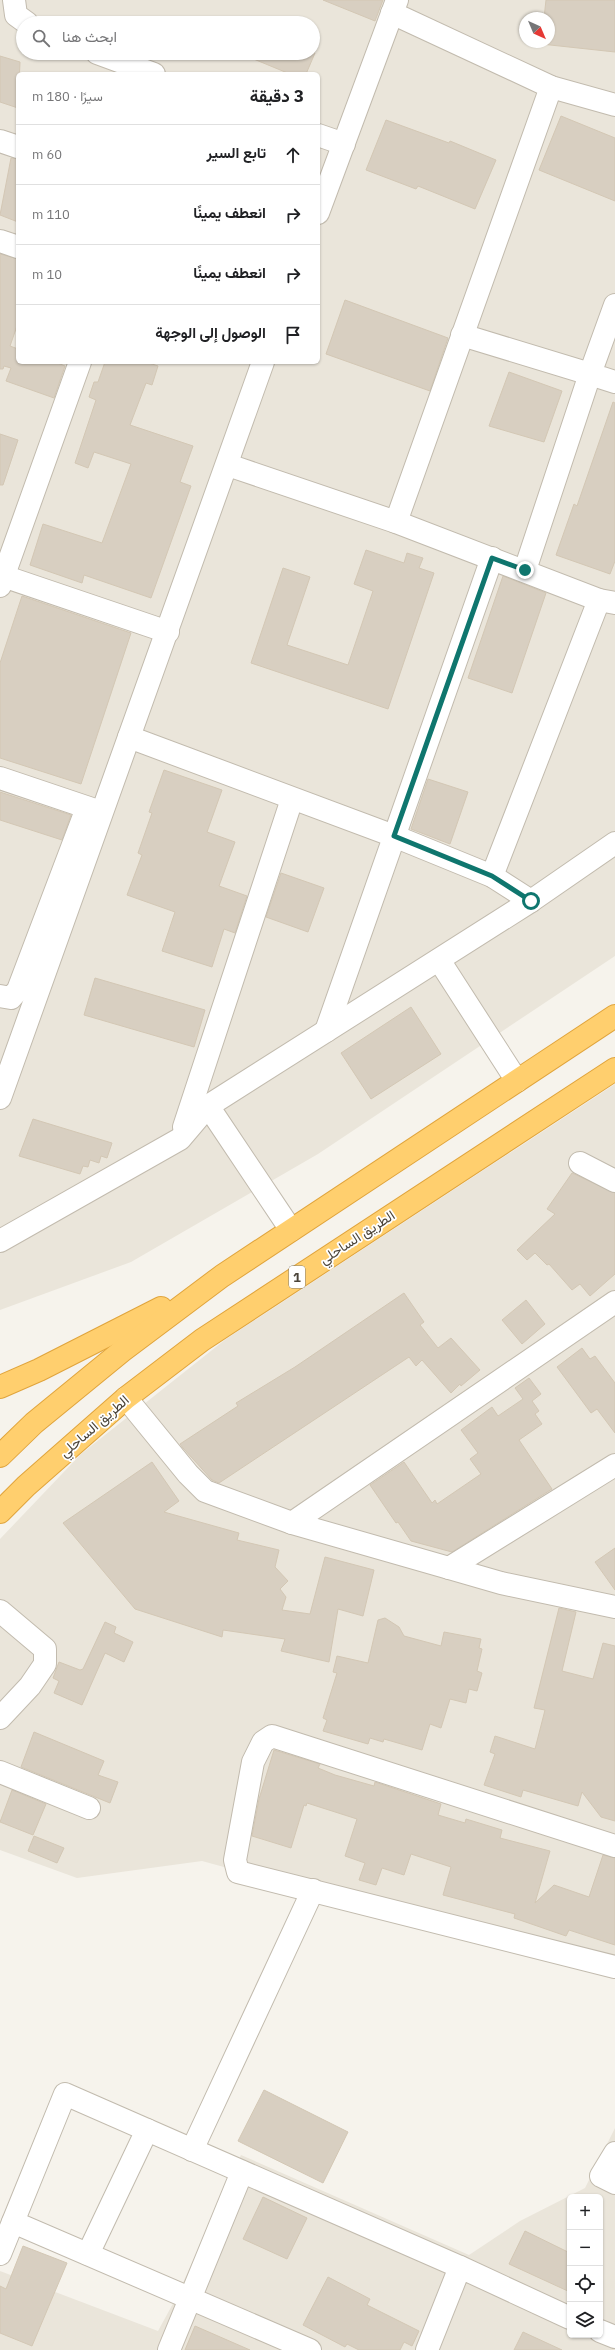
<!DOCTYPE html>
<html lang="ar">
<meta charset="utf-8">
<style>
body{margin:0;font-family:"IBM Plex Sans",Vazirmatn,sans-serif;background:#f2f2f2;color:#202124;direction:rtl}
.controls{position:absolute;right:12px;bottom:12px;display:grid;overflow:hidden;border-radius:6px;box-shadow:0 1px 3px #0004}
.controls button{width:36px;height:36px;display:grid;place-items:center;padding:0;border:0;border-bottom:1px solid #e0e0e0;background:#fff;color:#202124;font:20px sans-serif}
.compass{position:absolute;left:519px;top:12px;width:36px;height:36px;border-radius:50%;background:#fff;box-shadow:0 1px 3px #0004;rotate:136deg}
.stop{position:absolute;width:12px;height:12px;margin:-9px;border:3px solid #0f766e;border-radius:50%;background:#fff}
.stop.end{background:#0f766e;border-color:#fff;box-shadow:0 1px 4px #0008}
.list{margin:0;padding:0;list-style:none}
h2{display:flex;justify-content:space-between;align-items:center;height:52px;margin:0;padding:0 16px;font-size:17px}
h2 small{font-size:13px;font-weight:400;color:#757577}
.list li{display:grid;grid-template-columns:26px 1fr auto;gap:12px;align-items:center;box-sizing:border-box;height:60px;padding:0 16px;border-top:1px solid #e0e0e0}
.list b{display:block;font-size:15px;white-space:nowrap}
.list em{font-size:13px;font-style:normal;color:#757577}
.icon{flex:none;width:22px;height:22px;fill:none;stroke:currentColor;stroke-width:2;stroke-linecap:round;stroke-linejoin:round}
.map{position:relative;flex:none;width:615px;height:2350px;overflow:hidden;direction:ltr}
.search{position:absolute;background:#fff;box-shadow:0 1px 3px #0004;left:16px;top:16px;width:304px;height:44px;display:flex;align-items:center;gap:10px;box-sizing:border-box;padding:0 14px;border-radius:22px;color:#757577;font-size:15px}
.panel{position:absolute;background:#fff;box-shadow:0 1px 3px #0004;left:16px;top:72px;width:304px;height:292px;border-radius:6px;direction:rtl}
.map>svg:first-child{display:block}
</style>
<div class="map">
<svg width="615" height="2350" viewBox="0 0 615 2350">
<rect width="100%" height="100%" fill="#f6f3ec"/>
<!-- residential -->
<g fill="#eae5da" fill-rule="evenodd">
<path d="M0 0H615V956L318 1154 131 1262 0 1310ZM525 18H549V42H525ZM23 23H313V53H23ZM18 74H318V362H18Z"/>
<polygon points="615,1084 615,1973 202,1861 77,1878 0,1850 0,1539 81,1454 226,1339"/>
<path d="M615 2128V2350H0V2271L158 2331 176 2298 241 2155 469 2255 520 2221 585 2188ZM570 2197H600V2335H570Z"/>
</g>
<!-- building -->
<g fill="#d8cfc1" stroke="#d3c7b4">
<polygon points="323,0 383,0 375,21"/>
<polygon points="546,0 615,0 615,52 541,44 541,42 549,42 549,18 544,18"/>
<polygon points="239,53 315,53 306,74 290,74"/>
<polygon points="0,56 20,62 18,108 0,102"/>
<polygon points="561,116 615,138 615,201 539,170"/>
<polygon points="386,120 449,143 450,141 496,160 475,209 418,186 416,189 366,170"/>
<polygon points="11,158 18,159 18,222 0,215"/>
<polygon points="0,254 18,259 18,323 10,346 18,349 18,362 55,362 65,366 54,398 6,381 11,368 4,366 3,369 0,369"/>
<polygon points="345,300 448,338 430,391 326,354"/>
<polygon points="105,362 146,362 158,366 152,385 146,383 130,425 193,446 180,482 191,486 151,598 84,575 82,583 30,565 43,524 102,543 131,464 94,452 88,468 75,463 96,400 89,397 94,382 98,382"/>
<polygon points="509,372 562,391 544,442 489,426"/>
<polygon points="613,402 615,403 615,561 610,574 556,555 574,504 577,506"/>
<polygon points="0,434 18,440 3,485 0,485"/>
<polygon points="366,550 404,563 407,553 423,558 419,568 434,573 388,709 251,663 283,568 310,577 287,645 348,665 373,591 354,584"/>
<polygon points="503,576 546,593 512,693 468,678"/>
<polygon points="22,596 131,633 81,784 0,758 0,663"/>
<polygon points="164,770 222,790 207,832 235,842 219,886 247,896 235,933 224,929 212,967 162,951 175,912 127,895 142,855 138,853 152,813 149,812"/>
<polygon points="428,779 468,792 450,844 411,829"/>
<polygon points="0,792 71,815 62,840 0,820"/>
<polygon points="281,873 324,888 308,932 266,917"/>
<polygon points="95,978 205,1010 194,1047 84,1015"/>
<polygon points="411,1007 441,1054 371,1099 341,1053"/>
<polygon points="33,1119 112,1143 107,1158 101,1156 99,1163 90,1160 88,1167 83,1166 80,1174 19,1156"/>
<polygon points="572,1173 615,1193 615,1274 590,1296 580,1284 572,1290 549,1264 547,1265 535,1253 527,1260 517,1250 555,1214 547,1209"/>
<polygon points="404,1293 424,1322 420,1325 438,1348 451,1338 480,1370 461,1386 460,1384 451,1393 422,1360 416,1366 409,1357 219,1483 212,1480 183,1448 180,1444 238,1406 236,1403 295,1367"/>
<polygon points="526,1300 545,1324 522,1344 502,1320"/>
<polygon points="582,1348 590,1359 595,1356 615,1383 615,1433 597,1409 591,1413 557,1367"/>
<polygon points="529,1378 541,1394 532,1401 539,1411 535,1414 542,1424 519,1440 552,1489 452,1552 411,1541 398,1522 396,1523 370,1485 404,1462 432,1503 435,1500 437,1504 481,1474 470,1459 478,1453 461,1430 492,1407 498,1416 523,1399 515,1388"/>
<polygon points="152,1462 179,1501 164,1512 239,1533 237,1540 279,1550 275,1567 288,1581 280,1589 286,1597 282,1610 310,1614 325,1557 374,1570 363,1616 338,1609 329,1662 281,1651 285,1639 223,1630 222,1637 135,1609 63,1523"/>
<polygon points="615,1548 615,1590 595,1562"/>
<polygon points="559,1608 576,1612 562,1671 593,1679 603,1643 615,1646 615,1821 601,1817 582,1792 578,1806 523,1790 521,1797 484,1785 495,1754 490,1752 495,1736 535,1749 545,1710 534,1708"/>
<polygon points="385,1618 399,1627 404,1636 441,1646 444,1632 481,1639 479,1648 482,1649 477,1671 482,1673 477,1691 469,1689 466,1703 450,1699 441,1728 430,1724 422,1750 384,1739 383,1742 370,1738 368,1744 323,1731 327,1720 323,1718 337,1673 333,1672 337,1656 368,1663 378,1620"/>
<polygon points="105,1622 116,1627 114,1633 133,1642 124,1662 105,1653 82,1705 54,1693 59,1681 53,1678 59,1662 80,1670 83,1669"/>
<polygon points="34,1732 104,1761 98,1775 118,1782 110,1803 21,1767"/>
<polygon points="274,1750 320,1764 318,1768 335,1775 374,1786 375,1782 441,1804 438,1815 465,1823 466,1819 502,1830 500,1838 550,1851 535,1903 554,1885 589,1897 603,1855 615,1858 615,1945 569,1930 566,1936 514,1918 515,1914 443,1895 451,1867 411,1854 404,1875 382,1868 376,1885 359,1880 365,1863 345,1856 357,1819 307,1803 306,1806 304,1805 291,1848 252,1836 259,1799"/>
<polygon points="12,1790 46,1804 33,1835 0,1822"/>
<polygon points="34,1836 64,1848 57,1863 28,1851"/>
<polygon points="264,2090 348,2132 323,2183 238,2141"/>
<polygon points="263,2197 307,2218 287,2259 243,2239"/>
<polygon points="525,2231 570,2253 570,2292 509,2264"/>
<polygon points="23,2246 67,2263 32,2346 0,2333 0,2286 6,2289"/>
<polygon points="328,2277 370,2299 367,2305 419,2331 412,2346 404,2342 400,2350 359,2350 347,2344 345,2347 303,2325"/>
<polygon points="195,2326 250,2350 185,2350"/>
<polygon points="523,2332 562,2350 514,2350"/>
</g>
<g fill="none" stroke-linecap="round" stroke-linejoin="round">
<defs>
<g id="minor">
<polyline points="14,0 16,15 27,23"/>
<polyline points="392,13 551,87 615,105"/>
<polyline points="97,53 154,74"/>
<polyline points="318,135 344,144"/>
<polyline points="0,141 18,147"/>
<polyline points="318,213 397,0"/>
<polyline points="0,241 18,247"/>
<polyline points="615,305 590,374 615,382"/>
<polyline points="462,335 590,374 525,570"/>
<polyline points="228,465 396,522 599,600 615,603"/>
<polyline points="396,522 551,87"/>
<polyline points="0,575 168,632"/>
<polyline points="0,586 80,362"/>
<polyline points="129,737 394,836 492,876 531,901"/>
<polyline points="0,778 101,812"/>
<polyline points="492,876 599,600"/>
<polyline points="439,960 517,1081"/>
<polyline points="0,996 11,998 18,990 87,808"/>
<polyline points="326,1031 492,558"/>
<polyline points="0,1098 263,362"/>
<polyline points="208,1106 291,1230"/>
<polyline points="184,1127 292,799"/>
<polyline points="580,1163 615,1181"/>
<polyline points="0,1241 180,1139 208,1106 531,901 615,843"/>
<polyline points="126,1398 188,1474 205,1491 292,1523 449,1568 501,1583 615,1607"/>
<polyline points="292,1523 615,1302"/>
<polyline points="449,1568 615,1465"/>
<polyline points="0,1611 45,1649 45,1664 30,1686 0,1718"/>
<polyline points="0,1772 89,1808"/>
<polyline points="615,1846 272,1736 263,1742 253,1762 235,1860 238,1872 615,1967"/>
<polyline points="192,2150 313,1890"/>
<polyline points="615,2153 601,2176 615,2183"/>
<polyline points="13,2222 310,2350"/>
<polyline points="0,2254 65,2094 460,2267"/>
<polyline points="88,2254 147,2130"/>
<polyline points="600,2331 615,2337"/>
<polyline points="169,2350 242,2172"/>
<polyline points="427,2350 460,2267 570,2318"/>
</g>
<g id="highway">
<polyline points="0,1387 39,1370 161,1308"/>
<polyline points="0,1456 34,1423 122,1351 222,1276 615,1016"/>
<polyline points="0,1512 26,1486 126,1398 202,1340 615,1069"/>
</g>
</defs>
<!-- minor casing -->
<use href="#minor" stroke="#c2bbae" stroke-width="24"/>
<!-- highway casing -->
<use href="#highway" stroke="#e0a43c" stroke-width="24"/>
<!-- minor -->
<use href="#minor" stroke="#fff" stroke-width="22"/>
<!-- highway -->
<use href="#highway" stroke="#ffcf6e" stroke-width="22"/>
</g>
<g fill="none" stroke-linecap="round" stroke-linejoin="round">
<!-- route -->
<polyline stroke="#0f766e" stroke-width="5" points="525,570 492,558 394,836 492,876 531,901"/>
</g>
<g text-anchor="middle" stroke-width="3.5" stroke-linejoin="round" paint-order="stroke">
<!-- shield labels -->
<rect fill="#fff" stroke="#817c74" stroke-width="1" x="289" y="1266" width="16" height="22" rx="3"/>
<g font-size="13" font-weight="bold" fill="#4b4439">
<text x="297" y="1282">1</text>
</g>
<!-- street labels -->
<g font-size="14" fill="#4b4439" stroke="#fff">
<text transform="translate(357 1237) rotate(-33)" y="5">الطريق الساحلي</text>
<text transform="translate(94 1426) rotate(-41)" y="5">الطريق الساحلي</text>
</g>
</g>
</svg>
<div class="controls">
<button>+</button>
<button>−</button>
<button><svg class="icon" aria-label="locate" viewBox="0 0 24 24"><circle cx="12" cy="12" r="6"/><path d="M12 2v4M12 18v4M2 12h4M18 12h4"/></svg></button>
<button><svg class="icon" aria-label="layers" viewBox="0 0 24 24"><path d="M12 4l9 5-9 5-9-5zM3 14l9 5 9-5"/></svg></button>
</div>
<svg class="compass" viewBox="-18 -18 36 36"><path d="M0-13l5 13h-10z" fill="#e53935"/><path d="M0 13l5-13h-10z" fill="#757577"/></svg>
<div class="stop" style="left:531px;top:901px"></div>
<div class="stop end" style="left:525px;top:570px"></div>
<div class="search"><svg class="icon" aria-label="search" viewBox="0 0 24 24"><circle cx="10" cy="10" r="6"/><path d="M15 15l6 6"/></svg>ابحث هنا</div>
<section class="panel">
<h2>3 دقيقة<small>سيرًا · 180 m</small></h2>
<ul class="list">
<li><svg class="icon" aria-label="ahead" viewBox="0 0 24 24"><path d="M12 20V5M6 11l6-6 6 6"/></svg><div><b>تابع السير</b></div><em>60 m</em></li>
<li><svg class="icon" aria-label="right" viewBox="0 0 24 24"><path d="M7 20v-9h11M14 6l5 5-5 5"/></svg><div><b>انعطف يمينًا</b></div><em>110 m</em></li>
<li><svg class="icon" aria-label="right" viewBox="0 0 24 24"><path d="M7 20v-9h11M14 6l5 5-5 5"/></svg><div><b>انعطف يمينًا</b></div><em>10 m</em></li>
<li><svg class="icon" aria-label="arrive" viewBox="0 0 24 24"><path d="M6 21V4h12l-3 4 3 4H6"/></svg><div><b>الوصول إلى الوجهة</b></div></li>
</ul>
</section>
</div>
